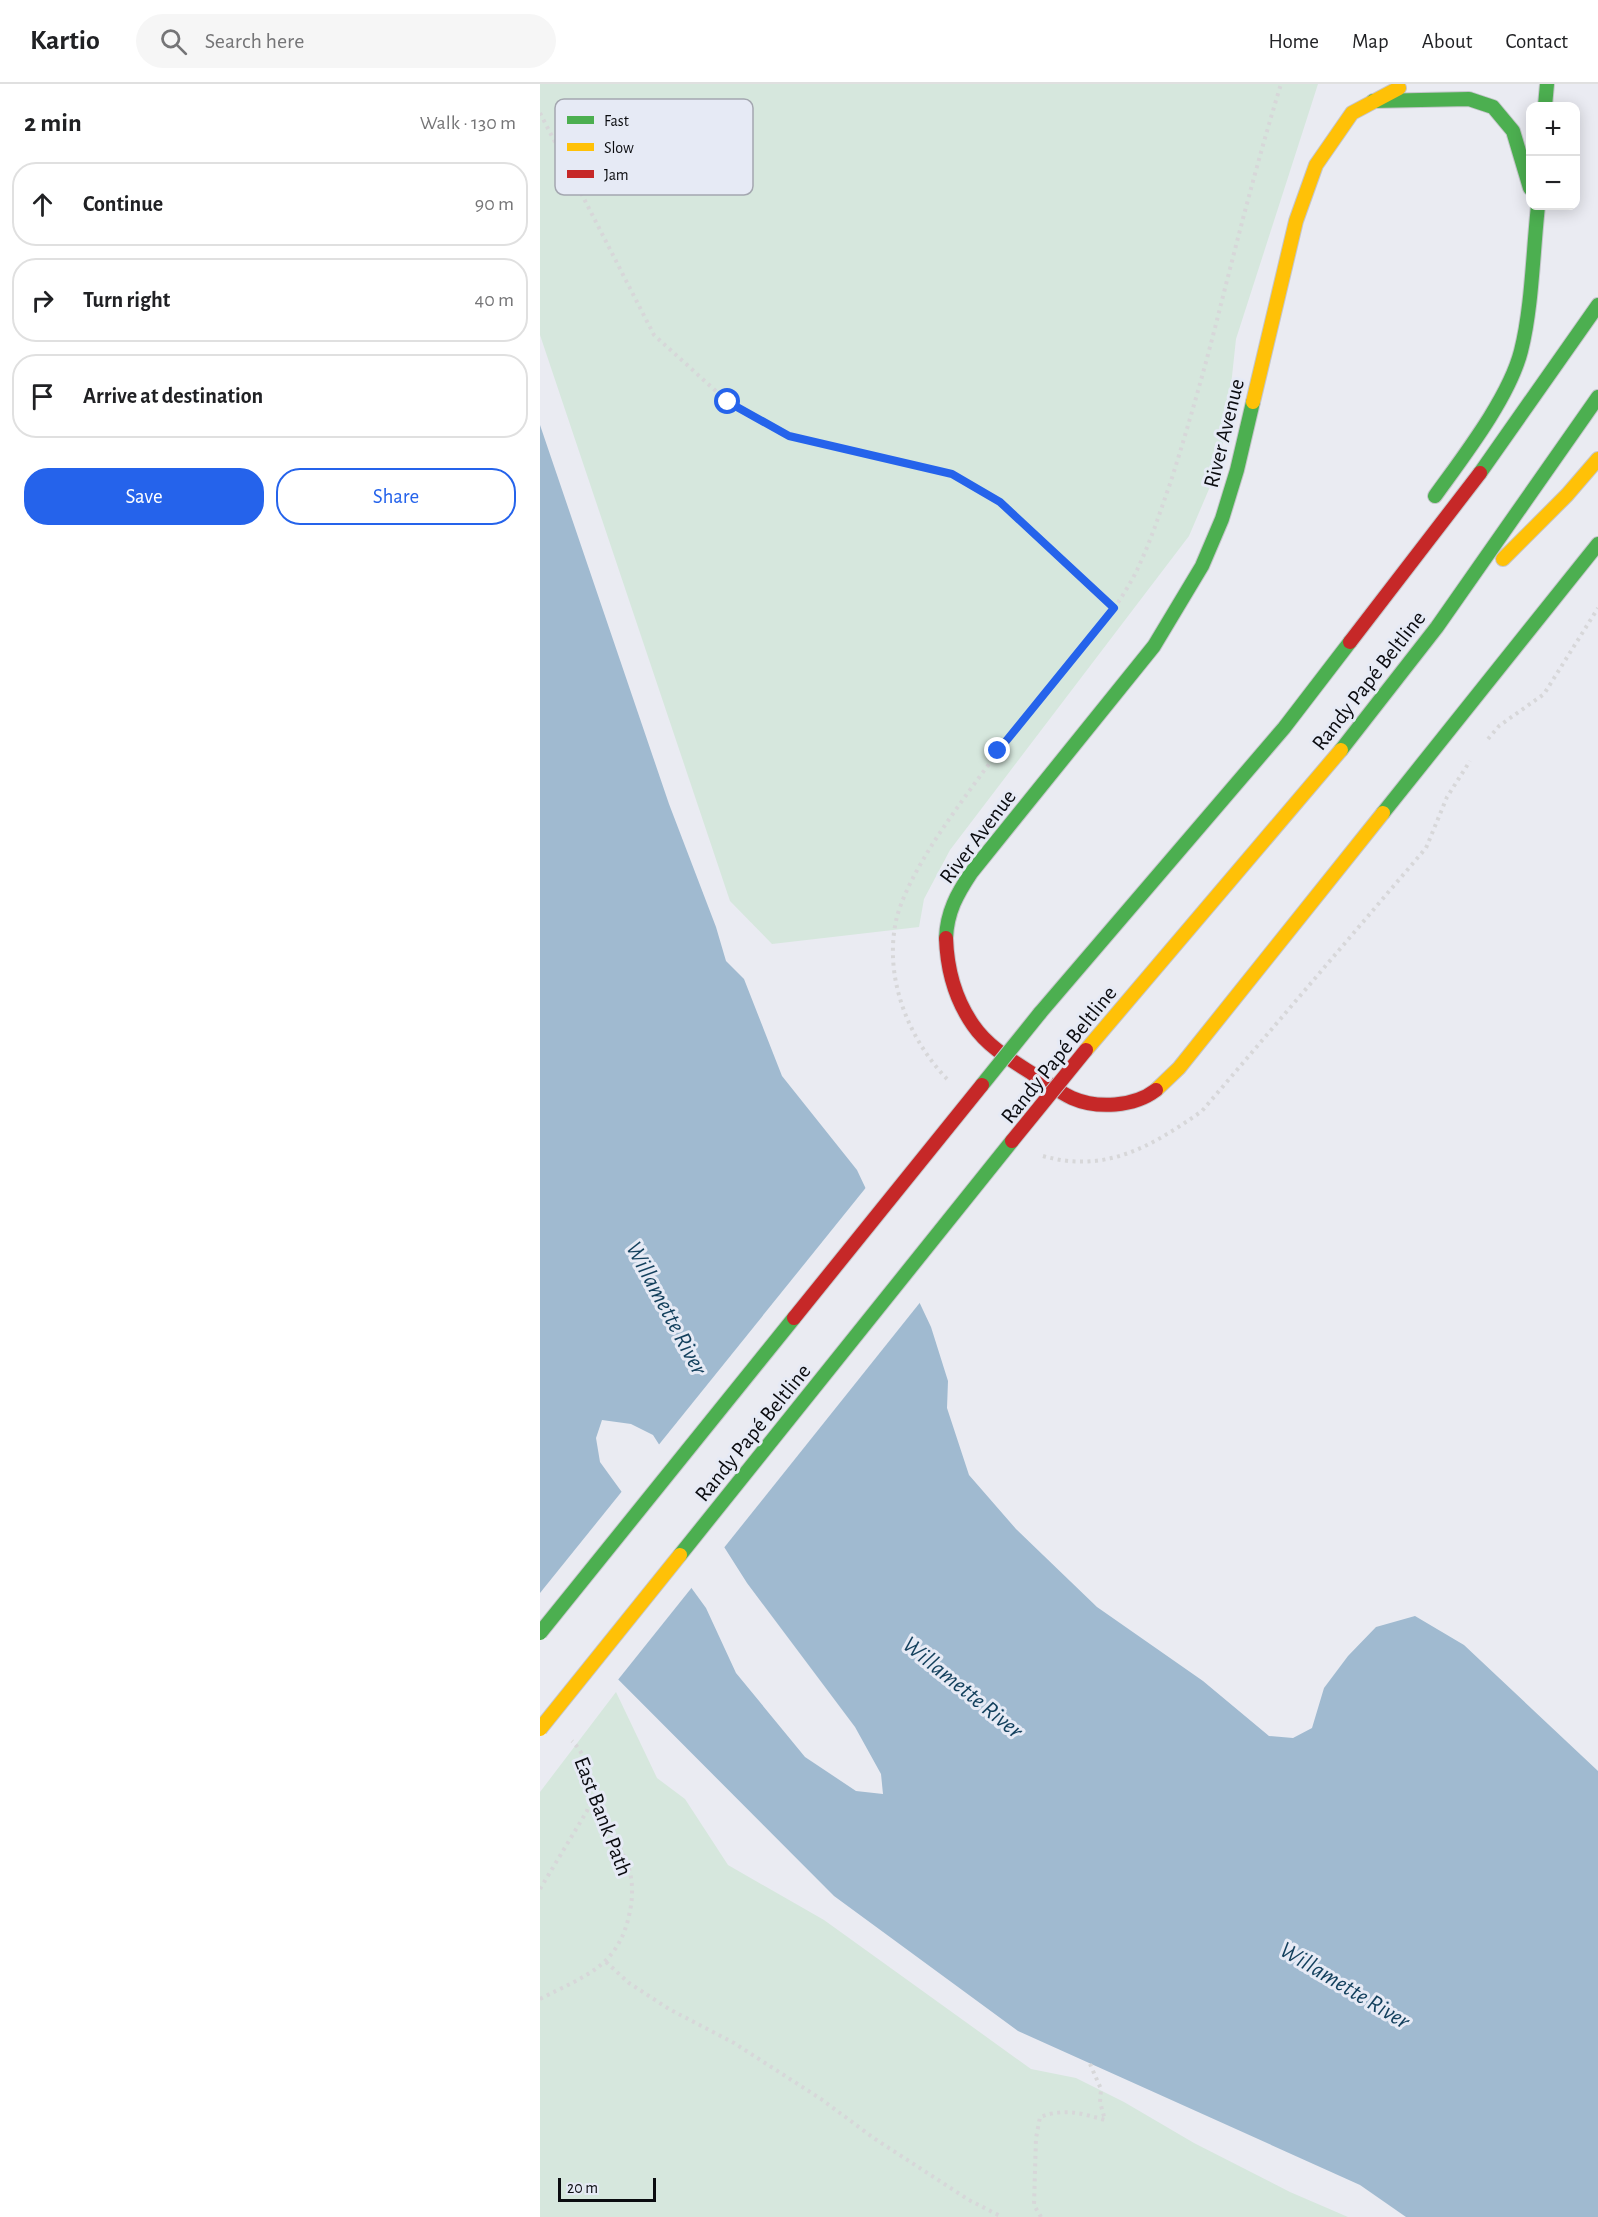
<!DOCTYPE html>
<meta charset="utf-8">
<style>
body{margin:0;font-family:"Alegreya Sans",sans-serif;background:#f6f6f6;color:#202124}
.controls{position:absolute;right:18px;top:18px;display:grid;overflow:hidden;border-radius:12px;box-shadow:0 3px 15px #0003}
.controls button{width:54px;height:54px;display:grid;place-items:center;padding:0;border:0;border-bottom:2px solid #e0e0e0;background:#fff;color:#202124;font:30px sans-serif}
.scale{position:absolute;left:18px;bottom:15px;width:98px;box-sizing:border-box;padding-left:6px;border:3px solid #0b0c10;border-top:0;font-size:16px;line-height:21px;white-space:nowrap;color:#0b0c10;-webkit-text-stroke:4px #e6eaf5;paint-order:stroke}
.stop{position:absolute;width:18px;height:18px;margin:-14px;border:4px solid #2563eb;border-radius:50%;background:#fff}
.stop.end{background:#2563eb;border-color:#fff;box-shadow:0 2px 6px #0008}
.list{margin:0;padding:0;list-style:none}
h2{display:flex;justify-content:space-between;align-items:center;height:78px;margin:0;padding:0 24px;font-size:26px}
h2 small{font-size:20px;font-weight:400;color:#757577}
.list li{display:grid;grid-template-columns:39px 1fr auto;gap:18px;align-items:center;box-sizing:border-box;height:84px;margin:0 12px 12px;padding:0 12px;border:2px solid #e0e0e0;border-radius:24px}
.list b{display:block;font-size:22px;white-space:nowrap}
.list em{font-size:20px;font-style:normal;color:#757577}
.actions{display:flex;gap:12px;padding:18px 24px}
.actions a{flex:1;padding:14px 0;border:2px solid #2563eb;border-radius:24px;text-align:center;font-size:21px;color:#2563eb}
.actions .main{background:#2563eb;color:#fff}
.icon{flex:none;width:33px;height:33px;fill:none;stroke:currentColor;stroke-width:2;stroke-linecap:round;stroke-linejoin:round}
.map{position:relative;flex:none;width:1058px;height:2133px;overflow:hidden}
header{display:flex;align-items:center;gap:36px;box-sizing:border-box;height:84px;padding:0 30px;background:#fff;border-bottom:2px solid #e0e0e0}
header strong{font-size:28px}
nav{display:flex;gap:33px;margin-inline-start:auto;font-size:21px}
.search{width:420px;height:54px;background:#f6f6f6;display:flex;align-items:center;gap:15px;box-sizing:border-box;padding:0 21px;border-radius:33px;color:#757577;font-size:22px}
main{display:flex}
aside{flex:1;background:#fff}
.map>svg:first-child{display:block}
</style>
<header>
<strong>Kartio</strong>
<div class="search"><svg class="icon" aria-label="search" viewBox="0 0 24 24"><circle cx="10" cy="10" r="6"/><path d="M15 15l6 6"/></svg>Search here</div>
<nav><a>Home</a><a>Map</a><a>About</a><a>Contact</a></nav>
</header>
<main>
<aside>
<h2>2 min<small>Walk · 130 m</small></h2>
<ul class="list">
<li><svg class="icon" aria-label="ahead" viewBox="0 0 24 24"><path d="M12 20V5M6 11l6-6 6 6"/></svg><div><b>Continue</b></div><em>90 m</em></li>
<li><svg class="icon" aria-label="right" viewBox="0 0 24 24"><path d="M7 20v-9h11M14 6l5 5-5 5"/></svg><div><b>Turn right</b></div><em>40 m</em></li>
<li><svg class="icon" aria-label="arrive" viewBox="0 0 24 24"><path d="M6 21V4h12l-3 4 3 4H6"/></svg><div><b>Arrive at destination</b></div></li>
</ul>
<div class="actions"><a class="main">Save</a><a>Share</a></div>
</aside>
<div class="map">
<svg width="1058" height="2133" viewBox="0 0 1058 2133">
<rect width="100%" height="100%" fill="#eaebf2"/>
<!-- green -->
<g fill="#d6e7dd">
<polygon points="0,0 778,0 696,255 686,348 675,391 649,452 410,766 384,815 379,843 232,860 190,817 0,251"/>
<polygon points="76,1608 117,1694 145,1715 188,1781 284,1836 491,1985 536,1994 584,2018 654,2059 750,2108 808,2133 0,2133 0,1708"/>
</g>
<!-- water -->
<path fill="#a0bad0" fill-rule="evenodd" d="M0 341 129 720 176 843 186 877 204 895 242 992 317 1086 391 1243 408 1297 407 1324 429 1391 476 1445 557 1523 663 1597 729 1652 753 1654 772 1644 784 1604 808 1572 836 1543 875 1532 924 1561 1058 1687V2133H866L820 2101 478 1947 294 1812 0 1517ZM62 1336 91 1340 113 1351 207 1499 315 1643 341 1690 343 1710 316 1707 265 1673 196 1589 166 1524 60 1378 56 1354Z"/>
<!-- pier -->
<g fill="#eaebf2">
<polygon points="328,1101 382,1216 183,1465 117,1363"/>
<polygon points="83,1406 153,1502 77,1597 0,1521 0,1509"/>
</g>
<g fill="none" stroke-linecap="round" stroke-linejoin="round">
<defs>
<g id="fast">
<polyline points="833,17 929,15 953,23 973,47 990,104"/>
<polyline points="1005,22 1007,0"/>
<polyline points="940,389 1058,221"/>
<path d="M895 412C923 373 969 314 981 267 992 224 993 167 998 122"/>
<polyline points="801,666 897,543 1058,313"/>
<polyline points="843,729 1058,460"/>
<path d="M406 854C407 828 417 810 431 789L614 562 662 482 682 435 697 386 713 318"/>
<polyline points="500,929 744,644 810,558"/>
</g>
<g id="slow">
<polyline points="713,318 756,137 776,81 812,29 859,4"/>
<polyline points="963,475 1027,411 1058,375"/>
<polyline points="546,966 801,666"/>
<polyline points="616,1006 639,984 843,729"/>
</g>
<g id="jam">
<polyline points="810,558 940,389"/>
<path d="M406 854C407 884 415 915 433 941 448 963 471 976 493 990 506 997 518 1008 532 1014 557 1025 594 1023 616 1006"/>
</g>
</defs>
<!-- fast casing -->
<use href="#fast" stroke="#c5c6cb" stroke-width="16"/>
<!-- slow casing -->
<use href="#slow" stroke="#c5c6cb" stroke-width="16"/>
<!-- jam casing -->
<use href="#jam" stroke="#c5c6cb" stroke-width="16"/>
<!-- path -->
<g stroke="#d7d7d9" stroke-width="4" stroke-dasharray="3 4.5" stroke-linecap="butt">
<polyline points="0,29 114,251 188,318 249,352 412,390 460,418 574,524"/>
<polyline points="948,655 959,642 1004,610 1058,524"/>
<path d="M407 995C368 954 344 894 356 837 363 805 391 761 410 734 440 691 471 650 505 610 536 572 572 534 595 490 610 460 620 428 631 397 648 343 663 291 677 236 697 157 717 78 741 0"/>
<path d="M503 1072C566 1090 612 1062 662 1027L886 764 907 713 930 677"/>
<polyline points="0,1805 47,1727 53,1705"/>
<polyline points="66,1878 89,1899 129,1925 194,1959 281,2015 335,2055 429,2116 462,2133"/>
<path d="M0 1915C46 1891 79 1883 90 1827 93 1813 93 1795 88 1782 80 1760 67 1741 58 1719 50 1699 49 1673 32 1657"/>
<path d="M501 2133 494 2121 496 2054 500 2033C525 2024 540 2029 565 2036L560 2018 561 2005 550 1980"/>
</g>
<!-- fast -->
<use href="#fast" stroke="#4caf50" stroke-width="14"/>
<!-- slow -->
<use href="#slow" stroke="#ffc107" stroke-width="14"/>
<!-- jam -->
<use href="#jam" stroke="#c62828" stroke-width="14"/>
<defs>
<g id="fast-bridge">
<polyline points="442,1001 500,929"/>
<polyline points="140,1471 472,1057"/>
<polyline points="0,1549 254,1234"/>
</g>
<polyline id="slow-bridge" points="0,1645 140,1471"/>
<g id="jam-bridge">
<polyline points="472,1057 546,966"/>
<polyline points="254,1234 442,1001"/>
</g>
</defs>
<!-- fast-bridge casing -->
<use href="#fast-bridge" stroke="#c5c6cb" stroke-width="16" stroke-linecap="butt"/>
<!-- slow-bridge casing -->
<use href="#slow-bridge" stroke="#c5c6cb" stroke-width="16" stroke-linecap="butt"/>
<!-- jam-bridge casing -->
<use href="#jam-bridge" stroke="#c5c6cb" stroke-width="16" stroke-linecap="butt"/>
<!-- fast-bridge -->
<use href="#fast-bridge" stroke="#4caf50" stroke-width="14"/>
<!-- slow-bridge -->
<use href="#slow-bridge" stroke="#ffc107" stroke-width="14"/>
<!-- jam-bridge -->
<use href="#jam-bridge" stroke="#c62828" stroke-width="14"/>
</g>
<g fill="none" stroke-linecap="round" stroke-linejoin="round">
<!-- route -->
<polyline stroke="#2563eb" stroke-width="8" points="188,318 249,352 412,390 460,418 574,524 458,667"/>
</g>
<g text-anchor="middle" stroke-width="6" stroke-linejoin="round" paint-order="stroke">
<!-- street labels -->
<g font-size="22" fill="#0b0c10" stroke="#e6eaf5">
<text transform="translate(683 349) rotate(-76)" y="8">River Avenue</text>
<text transform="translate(828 596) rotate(-52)" y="8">Randy Papé Beltline</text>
<text transform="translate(437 752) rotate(-53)" y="8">River Avenue</text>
<text transform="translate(518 970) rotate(-51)" y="8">Randy Papé Beltline</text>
<text transform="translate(212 1348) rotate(-51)" y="8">Randy Papé Beltline</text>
<text transform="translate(64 1732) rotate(69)" y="8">East Bank Path</text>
</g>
<!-- water labels -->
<g font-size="24" font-style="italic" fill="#123f5c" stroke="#e6eaf5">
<text transform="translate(127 1224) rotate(62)" y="8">Willamette River</text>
<text transform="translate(423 1603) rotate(39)" y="8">Willamette River</text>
<text transform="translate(805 1901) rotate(31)" y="8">Willamette River</text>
</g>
</g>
<!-- legend -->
<rect x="15" y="15" width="198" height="96" rx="9" fill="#e6eaf5" stroke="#a4a7b0" stroke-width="1.5"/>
<rect x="27" y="32" width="27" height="8" fill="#4caf50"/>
<rect x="27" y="59" width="27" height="8" fill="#ffc107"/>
<rect x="27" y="86" width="27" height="8" fill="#c62828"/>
<g font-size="16" fill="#0b0c10">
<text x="64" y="42">Fast</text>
<text x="64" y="69">Slow</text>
<text x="64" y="96">Jam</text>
</g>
</svg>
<div class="controls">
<button>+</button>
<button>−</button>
</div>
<div class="scale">20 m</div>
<div class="stop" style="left:188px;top:318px"></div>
<div class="stop end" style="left:458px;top:667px"></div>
</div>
</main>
